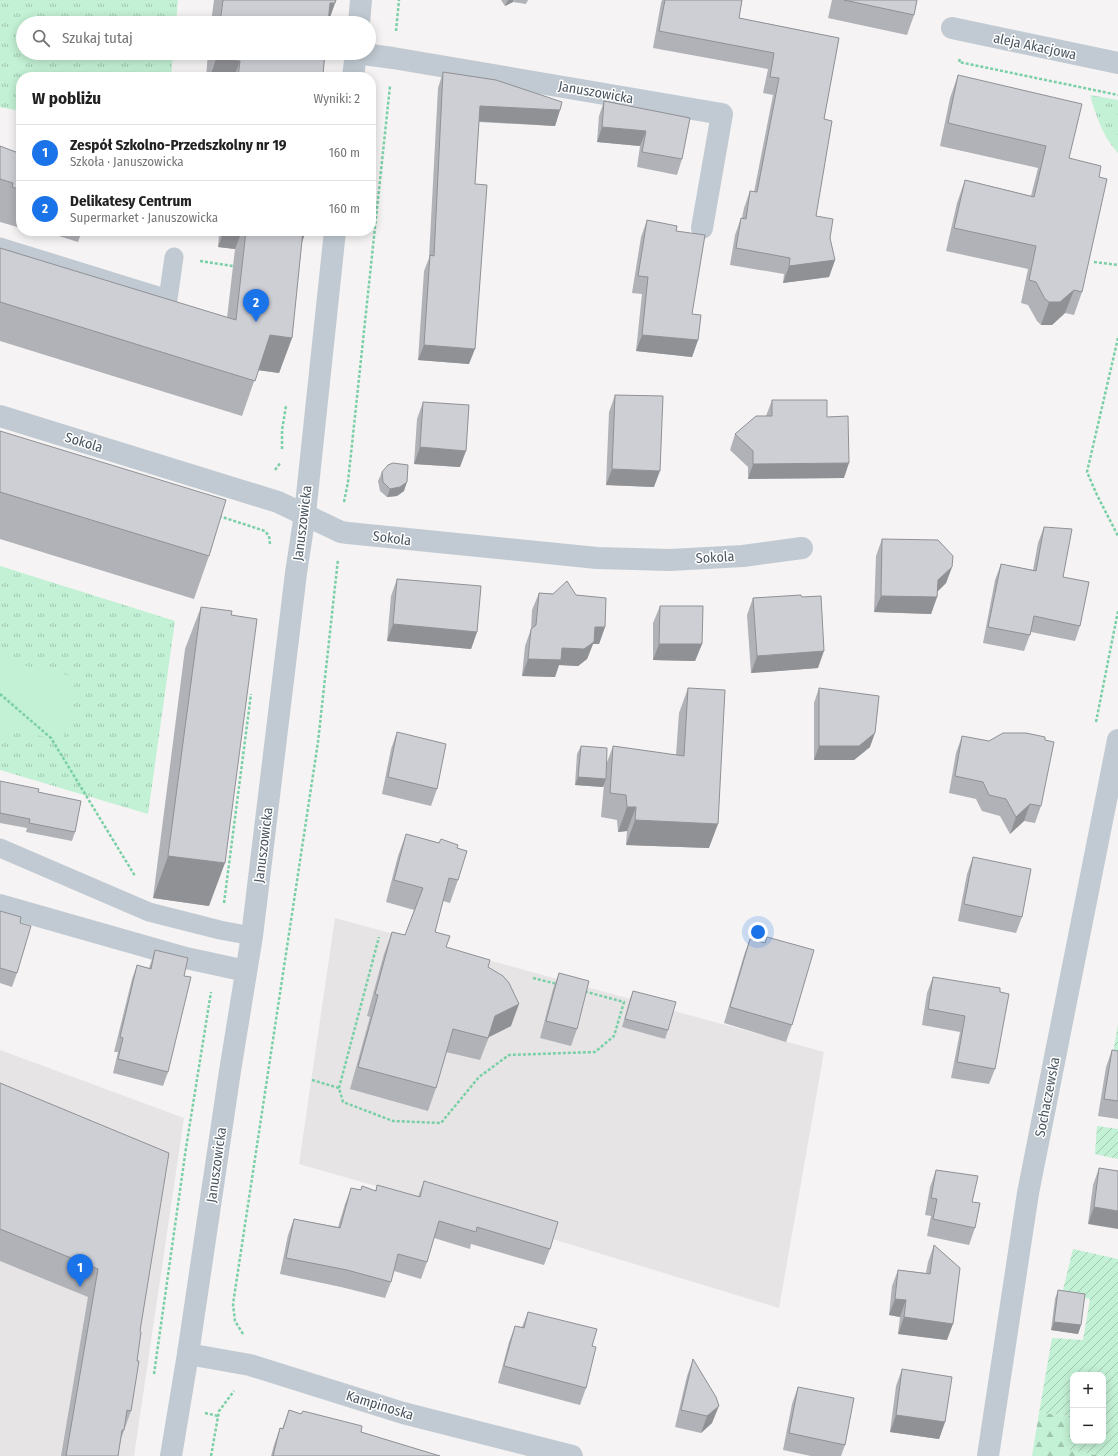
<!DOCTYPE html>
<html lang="pl">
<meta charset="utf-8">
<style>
body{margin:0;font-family:"Fira Sans Condensed",sans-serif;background:#f6f6f6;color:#222}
.controls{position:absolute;right:12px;bottom:12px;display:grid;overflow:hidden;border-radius:8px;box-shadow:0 2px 10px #0003}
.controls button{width:36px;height:36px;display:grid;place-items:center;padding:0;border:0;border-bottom:1px solid #e0e0e0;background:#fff;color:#222;font:20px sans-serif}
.you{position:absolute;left:758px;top:932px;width:14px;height:14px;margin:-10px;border:3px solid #fff;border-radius:50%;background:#1a73e8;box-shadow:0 0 0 6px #1a73e833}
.badge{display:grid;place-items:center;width:26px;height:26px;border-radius:50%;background:#1a73e8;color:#fff;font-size:13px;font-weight:700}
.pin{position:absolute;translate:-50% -33px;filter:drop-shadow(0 1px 2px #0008)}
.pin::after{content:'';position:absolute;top:21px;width:14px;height:12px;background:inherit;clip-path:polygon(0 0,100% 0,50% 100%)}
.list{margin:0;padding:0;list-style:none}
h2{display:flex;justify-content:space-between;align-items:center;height:52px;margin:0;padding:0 16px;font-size:17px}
h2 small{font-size:13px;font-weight:400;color:#767676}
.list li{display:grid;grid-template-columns:26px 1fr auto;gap:12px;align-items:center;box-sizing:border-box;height:56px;padding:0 16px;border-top:1px solid #e0e0e0}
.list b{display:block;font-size:15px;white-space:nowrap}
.list p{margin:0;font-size:13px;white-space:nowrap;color:#767676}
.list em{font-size:13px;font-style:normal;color:#767676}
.icon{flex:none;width:22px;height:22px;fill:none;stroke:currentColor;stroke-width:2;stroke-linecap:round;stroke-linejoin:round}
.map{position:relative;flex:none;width:1118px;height:1456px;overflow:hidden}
.search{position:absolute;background:#fff;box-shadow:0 2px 10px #0003;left:16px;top:16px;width:360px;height:44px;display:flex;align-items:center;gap:10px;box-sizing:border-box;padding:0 14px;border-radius:22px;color:#767676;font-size:15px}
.panel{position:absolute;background:#fff;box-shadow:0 2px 10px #0003;left:16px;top:72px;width:360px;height:164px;border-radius:16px}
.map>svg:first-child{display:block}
</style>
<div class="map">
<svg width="1118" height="1456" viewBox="0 0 1118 1456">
<defs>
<pattern id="grass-tufts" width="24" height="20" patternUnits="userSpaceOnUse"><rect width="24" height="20" fill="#c3f1d5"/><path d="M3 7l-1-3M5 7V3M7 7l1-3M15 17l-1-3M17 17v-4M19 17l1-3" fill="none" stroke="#a0c6b0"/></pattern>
<pattern id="forest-firs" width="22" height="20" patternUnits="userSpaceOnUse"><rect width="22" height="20" fill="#c3f1d5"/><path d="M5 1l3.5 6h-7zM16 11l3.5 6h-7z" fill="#a0c6b0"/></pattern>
<pattern id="garden-furrows" width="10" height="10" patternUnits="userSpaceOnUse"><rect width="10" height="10" fill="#c3f1d5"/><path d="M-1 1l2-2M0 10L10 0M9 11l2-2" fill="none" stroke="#a0c6b0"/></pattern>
</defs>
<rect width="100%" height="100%" fill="#f5f3f3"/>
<!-- education -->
<g fill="#e6e4e5">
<polygon points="335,918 824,1052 779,1308 418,1198 299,1164"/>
<polygon points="0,1050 184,1118 134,1456 0,1456"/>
</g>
<!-- grass -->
<g fill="url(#grass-tufts)">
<polygon points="0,0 178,0 176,23 23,23 23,53 173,53 171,77 21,77 21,111 0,107"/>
<path d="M1090 95 1118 100V153C1103 137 1096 116 1090 95Z"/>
<polygon points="0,566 175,621 148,814 0,770"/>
</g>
<!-- forest -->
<polygon fill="url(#forest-firs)" points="1039,1413 1072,1416 1070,1450 1102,1456 1032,1456"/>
<!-- garden -->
<g fill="url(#garden-furrows)" fill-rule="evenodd">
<polygon points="1118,1024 1118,1060 1112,1059"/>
<polygon points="1097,1126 1118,1129 1118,1159 1095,1154"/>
<path d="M1073 1249 1118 1259V1456H1102L1069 1450 1072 1416 1039 1413 1052 1338 1083 1340 1090 1299 1062 1294ZM1073 1375H1103V1441H1073Z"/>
</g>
<!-- pitch -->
<polygon fill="#c3f1d5" points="0,660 76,677 63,741 0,727"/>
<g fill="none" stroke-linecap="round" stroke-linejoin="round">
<!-- path -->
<g stroke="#7ad0a6" stroke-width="2.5" stroke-dasharray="3 2" stroke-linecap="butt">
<polyline points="396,31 399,0"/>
<polyline points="960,59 959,62 1118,95"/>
<polyline points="200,261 233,266"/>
<polyline points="1094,262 1118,265"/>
<polyline points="1118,338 1087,472 1097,495 1118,536"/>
<polyline points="282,449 282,430 286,406"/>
<polyline points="275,470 281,462"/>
<polyline points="344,502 348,482 390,86"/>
<polyline points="219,516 265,531 269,536 270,544"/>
<polyline points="0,694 51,738 135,876"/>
<polyline points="1096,722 1118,611"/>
<polyline points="224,903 251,694"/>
<polyline points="533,978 557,984"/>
<polyline points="312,1080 339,1088 343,1102 393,1121 441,1123 479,1077 509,1055 595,1052 614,1036 624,1002 583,991"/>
<polyline points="339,1088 379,937"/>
<polyline points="243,1334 235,1321 233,1304 318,742 338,559"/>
<polyline points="154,1374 186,1148 211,992"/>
<polyline points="205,1413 218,1416"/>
<polyline points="211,1456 219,1411 234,1391"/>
</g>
<!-- service -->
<g stroke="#c1cad2" stroke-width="19">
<polyline points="0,247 168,299 174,257"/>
<polyline points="0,848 149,912 220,930 252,936"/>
</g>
<!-- minor -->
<g stroke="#c1cad2" stroke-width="22">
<polyline points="359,23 361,0"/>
<polyline points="952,28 1118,63"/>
<polyline points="353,77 356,53 393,58 722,114 702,228"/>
<polyline points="0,416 278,502 341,532 348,533 597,558 670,560 743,556 802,548"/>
<polyline points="0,905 186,958 246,971"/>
<polyline points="188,1354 250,1365 403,1413 572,1456"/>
<polyline points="171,1456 188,1354 230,1071 252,936 296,573 305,514 335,231"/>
<polyline points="988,1456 1028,1193 1118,740"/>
</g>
</g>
<!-- wall -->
<g fill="#b0b2b7">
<polygon points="214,0 336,0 335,3 328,23 211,23"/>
<polygon points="501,0 528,0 526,4 513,2 505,6"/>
<polygon points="662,0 742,0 739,18 839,38 824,119 816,216 830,238 835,260 829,277 783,283 784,274 730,265 735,235 741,218 742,218 744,208 750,191 754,192 773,95 763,93 768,69 653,48 661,3"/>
<polygon points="832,0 917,0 914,15 907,35 828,18"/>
<polygon points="208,53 325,53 323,74 327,77 206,77"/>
<polygon points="443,72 560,110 555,126 479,122 475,184 469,364 418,360 424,271 429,258 438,88"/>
<polygon points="958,75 1069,158 1099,177 1082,292 1074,315 1065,313 1052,325 1041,325 1037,321 1028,305 1021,303 1028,269 946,251 957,203 965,180 1031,196 1038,168 940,146 950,98"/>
<polygon points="604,101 682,159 677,175 637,167 640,146 597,142 599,116"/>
<polygon points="0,146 21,154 21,228 0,222"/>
<polygon points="647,220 676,231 692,314 698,340 692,357 636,351 642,294 632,293 641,237"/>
<polygon points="43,231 82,231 78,242"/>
<polygon points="215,231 306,231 302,242 292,338 279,373 258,370 242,416 0,341 0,248 227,318 235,249 218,247 219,235"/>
<polygon points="615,395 654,487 606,485 609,412"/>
<polygon points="772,400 827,417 844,478 748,479 748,467 730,450 735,434 766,416"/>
<polygon points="423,402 460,467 414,464 417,419"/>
<polygon points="0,431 209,556 194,599 0,539"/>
<polygon points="382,472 404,491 397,496 387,497 380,491 378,481"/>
<polygon points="1044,527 1063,577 1080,626 1075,641 1031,632 1024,651 983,643 995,580 1001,564 1033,570 1038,543"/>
<polygon points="882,539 952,567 946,583 937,592 937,597 931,614 874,612 876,556"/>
<polygon points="397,579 477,632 471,649 387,641 391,596"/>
<polygon points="539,593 576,595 605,627 599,644 593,644 587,659 578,666 559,665 555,677 522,676 525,646 531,629 532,610"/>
<polygon points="802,597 818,668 751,673 747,615 753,598"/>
<polygon points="660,606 702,644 695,661 653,660 653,623"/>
<polygon points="201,607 209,906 153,898 185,649"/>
<polygon points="688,688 709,848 626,845 627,831 618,832 617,820 601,817 604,784 603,787 575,785 577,754 581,746 606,765 613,746 676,755 679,713"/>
<polygon points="819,688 870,747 854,760 814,760 814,703"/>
<polygon points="397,732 437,789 431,806 382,794 391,749"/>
<polygon points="962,736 1041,806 1035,823 1024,821 1010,834 1000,816 982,811 976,799 949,793 956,753"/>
<polygon points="0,781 38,792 75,832 72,841 26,832 27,828 0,823"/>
<polygon points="406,834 457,848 458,880 450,903 443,901 435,932 446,947 488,967 511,1026 489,1037 480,1060 446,1052 436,1088 428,1111 350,1089 370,1017 367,1016 384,954 392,932 405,935 414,910 386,902 398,856"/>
<polygon points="973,857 1022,917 1016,933 958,921 967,874"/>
<polygon points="0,911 20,923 17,973 12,987 0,983"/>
<polygon points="750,939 792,1025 786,1042 724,1023 744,955"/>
<polygon points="155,950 184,976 168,1072 163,1086 113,1073 118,1052 114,1052 132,979 137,965 149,968"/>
<polygon points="559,973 577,1029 571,1046 540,1038 553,989"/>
<polygon points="933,977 1000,992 995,1069 989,1084 951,1078 960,1032 922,1025 927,993"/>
<polygon points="633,991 668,1030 665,1039 622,1027 630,999"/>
<polygon points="1112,1050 1118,1051 1118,1119 1098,1116 1106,1067"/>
<polygon points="0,1083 140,1331 131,1411 121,1439 118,1456 61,1456 88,1297 0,1261"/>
<polygon points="1099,1168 1118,1171 1088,1224 1093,1185"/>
<polygon points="936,1170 972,1202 975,1228 969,1245 927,1236 931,1216 925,1215 930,1187"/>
<polygon points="424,1181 550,1249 544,1265 471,1244 470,1249 434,1238 427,1262 421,1279 394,1271 391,1282 385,1298 341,1287 280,1274 288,1235 294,1219 338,1227 345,1204 351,1188 361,1190 376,1190 418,1197"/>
<polygon points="934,1245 947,1340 898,1334 900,1317 889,1315 892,1286 898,1270 926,1273 928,1262"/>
<polygon points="1058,1290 1081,1325 1078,1334 1051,1330 1055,1299"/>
<polygon points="528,1312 592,1346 586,1388 580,1405 498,1383 509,1342 515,1326 522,1327"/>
<polygon points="693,1359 712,1423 701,1433 675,1427 687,1376"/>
<polygon points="902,1369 945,1422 939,1439 890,1432 896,1386"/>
<polygon points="798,1387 845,1445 841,1456 811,1456 783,1450 792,1404"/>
<polygon points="289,1410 361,1432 440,1456 271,1456 274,1445 280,1428 282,1429"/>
</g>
<!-- shaded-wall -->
<g fill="#909195">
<polygon points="508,0 513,0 513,2 505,6"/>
<polygon points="330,3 335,3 328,23"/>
<polygon points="216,59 240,61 234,77 210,77"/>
<polygon points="480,106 560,110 555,126 474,121"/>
<polygon points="602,127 646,131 640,146 597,142"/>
<polygon points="224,231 242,231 235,249 218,247"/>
<polygon points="301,231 306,231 297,256"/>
<polygon points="835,260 829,277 783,283 789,266"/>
<polygon points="1074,290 1065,313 1052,325 1041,325 1049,302"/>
<polygon points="270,335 292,338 279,373 257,370"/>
<polygon points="642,335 698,340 692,357 636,351"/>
<polygon points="424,345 475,349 469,364 418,360"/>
<polygon points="420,447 466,451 460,467 414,464"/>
<polygon points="849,463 844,478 748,479 753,464"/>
<polygon points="612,469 660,471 654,487 606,485"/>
<polygon points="407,482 404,491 397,496 387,497 390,489"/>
<polygon points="952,567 946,583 932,597 937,597 931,614 874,612 881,596 938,580"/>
<polygon points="393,624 477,632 471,649 387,641"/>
<polygon points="595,627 605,627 599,644 593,644 587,659 578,666 559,665 555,677 522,676 528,659 562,648"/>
<polygon points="659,644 702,644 695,661 653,660"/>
<polygon points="824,651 818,668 751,673 757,656"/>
<polygon points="875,733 870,747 854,760 814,760 819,746"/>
<polygon points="578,777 606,779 603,787 575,785"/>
<polygon points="1030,804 1024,821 1010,834 1016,817"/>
<polygon points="627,807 636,807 627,831 618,832"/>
<polygon points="635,820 718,824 709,848 626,845"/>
<polygon points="168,856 225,863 209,906 153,898"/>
<polygon points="519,1004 511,1026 487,1038 495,1016"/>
<polygon points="1094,1207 1118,1211 1118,1229 1088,1224"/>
<polygon points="895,1299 906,1300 900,1317 889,1315"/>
<polygon points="904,1317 953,1324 947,1340 898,1334"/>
<polygon points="1054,1322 1081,1325 1078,1334 1051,1330"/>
<polygon points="719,1406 712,1423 701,1433 707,1416"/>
<polygon points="896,1415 945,1422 939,1439 890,1432"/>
</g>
<!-- building -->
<g fill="#cdcfd5" stroke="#909195">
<polygon points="223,0 336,0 335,3 330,3 328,23 220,23"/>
<polygon points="665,0 742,0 739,18 839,38 824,119 832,121 816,216 833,219 830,238 835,260 789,266 790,258 736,248 741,218 746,219 750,191 757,192 779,78 770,77 774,53 659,31"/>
<polygon points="844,0 917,0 914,15"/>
<polygon points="217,53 325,53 323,74 327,74 327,77 238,77 240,61 216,59"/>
<polygon points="443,72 496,80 562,102 560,110 480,106 475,184 487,185 475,349 424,345 430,255 434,256"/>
<polygon points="958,75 1082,104 1069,158 1101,166 1099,177 1107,179 1082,292 1074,290 1060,302 1049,302 1045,299 1036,282 1029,280 1036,246 954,228 965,180 1034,197 1046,146 948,123"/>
<polygon points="604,101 690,118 682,159 642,152 646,131 602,127"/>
<polygon points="0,146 21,154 21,190 12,187 13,183 0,179"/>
<polygon points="647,220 677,226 676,231 705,235 692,314 701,315 698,340 642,335 648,277 638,276"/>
<polygon points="246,231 303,231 292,338 270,335 255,381 0,302 0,248 236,320"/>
<polygon points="615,395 663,396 660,471 612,469"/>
<polygon points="772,400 827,400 827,417 848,416 849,463 753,464 753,451 735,434 756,416 772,416"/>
<polygon points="423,402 469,405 466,451 420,447"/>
<polygon points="0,431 226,500 209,556 0,492"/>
<polygon points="393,463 408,465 407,482 400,487 390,489 383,482 382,472 388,465"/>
<polygon points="1044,527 1072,529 1063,577 1089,582 1080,626 1034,616 1030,635 988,627 1001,564 1036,571"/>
<polygon points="882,539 938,540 953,556 952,567 938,580 937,597 881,596"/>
<polygon points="397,579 481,586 477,632 393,624"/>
<polygon points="567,581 576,595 606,598 605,627 595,627 594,642 584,649 562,648 561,660 528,659 531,629 536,625 539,593 553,594"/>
<polygon points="801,595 802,597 821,596 824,651 757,656 753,598"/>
<polygon points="660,606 703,606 702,644 659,644"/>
<polygon points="201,607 232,611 231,615 257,619 225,863 168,856"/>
<polygon points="688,688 725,690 718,824 635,820 636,807 627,807 626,795 610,793 613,746 684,756"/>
<polygon points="819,688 879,696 875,733 859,746 819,746"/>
<polygon points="397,732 446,744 437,789 388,777"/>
<polygon points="1003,733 1026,733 1045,737 1045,740 1054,742 1041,806 1030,804 1016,817 1006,799 989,795 983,782 955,776 962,736 989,741"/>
<polygon points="581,746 607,748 606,779 578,777"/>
<polygon points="0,781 39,789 38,792 81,801 75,832 29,823 30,819 0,813"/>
<polygon points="406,834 439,843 441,839 458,845 457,848 467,851 458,880 449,878 435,932 450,936 446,947 490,960 488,967 503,976 509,983 519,1004 495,1016 488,1038 453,1029 436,1088 358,1067 378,995 375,994 392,932 405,935 423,888 394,880"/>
<polygon points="973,857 1031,869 1022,917 964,904"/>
<polygon points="0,911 21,917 20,923 31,926 17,973 0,968"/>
<polygon points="767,937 814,950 792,1025 730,1007 750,939 765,943"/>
<polygon points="155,950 188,958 184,976 191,977 168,1072 118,1059 123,1038 120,1037 137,965 151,969"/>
<polygon points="559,973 589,981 577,1029 546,1021"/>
<polygon points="933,977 1000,988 1000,992 1009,994 995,1069 957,1062 965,1016 928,1009"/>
<polygon points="633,991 676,1002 668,1030 625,1019"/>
<polygon points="1112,1050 1118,1051 1118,1101 1104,1099"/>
<polygon points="0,1083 169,1153 140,1331 141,1332 137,1361 139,1361 131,1411 127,1410 124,1430 122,1430 118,1456 66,1456 98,1269 0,1229"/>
<polygon points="1099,1168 1118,1171 1118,1211 1094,1207"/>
<polygon points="936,1170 978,1176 972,1202 980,1203 975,1228 933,1219 937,1199 931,1198"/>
<polygon points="424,1181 558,1222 550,1249 477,1227 476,1232 439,1221 427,1262 398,1254 391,1282 347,1270 286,1258 294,1219 340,1228 351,1188 361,1190 362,1186 376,1191 377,1185 420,1197"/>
<polygon points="934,1245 960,1268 953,1324 904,1317 906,1300 895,1299 898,1270 930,1274"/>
<polygon points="1058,1290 1085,1294 1081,1325 1054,1322"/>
<polygon points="528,1312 597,1329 592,1346 596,1347 586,1388 504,1366 515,1326 524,1328"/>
<polygon points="693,1359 716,1397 719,1406 707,1416 681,1410"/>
<polygon points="902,1369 952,1377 945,1422 896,1415"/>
<polygon points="798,1387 854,1398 845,1445 789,1433"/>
<polygon points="289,1410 301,1414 303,1411 362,1426 361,1432 440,1456 273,1456 280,1428 283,1429"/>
</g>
<g text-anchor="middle" stroke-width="3" stroke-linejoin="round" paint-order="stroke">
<!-- street labels -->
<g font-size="14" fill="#4a5661" stroke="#fff">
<text transform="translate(1035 46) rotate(12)" y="5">aleja Akacjowa</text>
<text transform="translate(596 92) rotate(10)" y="5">Januszowicka</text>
<text transform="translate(84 442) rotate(17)" y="5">Sokola</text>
<text transform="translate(302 523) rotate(-83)" y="5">Januszowicka</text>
<text transform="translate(392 538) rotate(7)" y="5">Sokola</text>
<text transform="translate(715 557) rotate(-3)" y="5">Sokola</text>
<text transform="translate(263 845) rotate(-83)" y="5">Januszowicka</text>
<text transform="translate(1047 1097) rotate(-79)" y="5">Sochaczewska</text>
<text transform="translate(216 1165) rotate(-82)" y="5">Januszowicka</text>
<text transform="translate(380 1405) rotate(17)" y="5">Kampinoska</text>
</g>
</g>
</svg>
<div class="controls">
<button>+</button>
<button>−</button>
</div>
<div class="you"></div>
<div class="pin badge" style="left:80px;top:1287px">1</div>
<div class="pin badge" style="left:256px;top:322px">2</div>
<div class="search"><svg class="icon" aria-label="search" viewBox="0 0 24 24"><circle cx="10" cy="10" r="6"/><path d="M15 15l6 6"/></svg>Szukaj tutaj</div>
<section class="panel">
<h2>W pobliżu<small>Wyniki: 2</small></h2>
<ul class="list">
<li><span class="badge">1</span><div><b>Zespół Szkolno-Przedszkolny nr 19</b><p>Szkoła · Januszowicka</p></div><em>160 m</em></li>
<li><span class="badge">2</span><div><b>Delikatesy Centrum</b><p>Supermarket · Januszowicka</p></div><em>160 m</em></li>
</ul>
</section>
</div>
